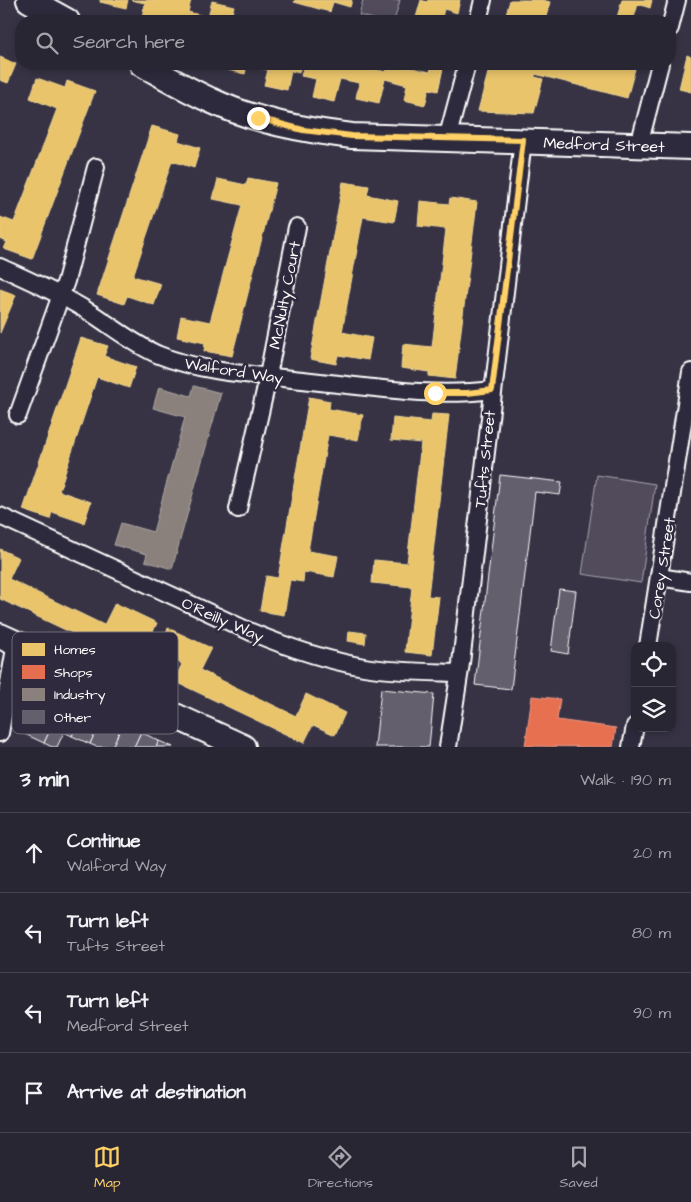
<!DOCTYPE html>
<meta charset="utf-8">
<style>
body{margin:0;font-family:"Architects Daughter",sans-serif;background:#353240;color:#f1f3f6}
.controls{position:absolute;right:15px;bottom:15px;display:grid;overflow:hidden;border-radius:10px;box-shadow:0 2px 8px #0003}
.controls button{width:45px;height:45px;display:grid;place-items:center;padding:0;border:0;border-bottom:1px solid #45434f;background:#292634;color:#f1f3f6;font:25px sans-serif}
.stop{position:absolute;width:15px;height:15px;margin:-11px;border:4px solid #ffd166;border-radius:50%;background:#fff}
.stop.end{background:#ffd166;border-color:#fff;box-shadow:0 1px 5px #0008}
.list{margin:0;padding:0;list-style:none}
h2{display:flex;justify-content:space-between;align-items:center;height:65px;margin:0;padding:0 20px;font-size:21px}
h2 small{font-size:16px;font-weight:400;color:#a5a5ac}
.list li{display:grid;grid-template-columns:32px 1fr auto;gap:15px;align-items:center;box-sizing:border-box;height:80px;padding:0 20px;border-top:1px solid #45434f}
.list b{display:block;font-size:19px;white-space:nowrap}
.list p{margin:0;font-size:16px;white-space:nowrap;color:#a5a5ac}
.list em{font-size:16px;font-style:normal;color:#a5a5ac}
.icon{flex:none;width:28px;height:28px;fill:none;stroke:currentColor;stroke-width:2;stroke-linecap:round;stroke-linejoin:round}
.map{position:relative;flex:none;width:691px;height:747px;overflow:hidden}
.search{position:absolute;background:#292634;box-shadow:0 2px 8px #0003;left:15px;right:15px;top:15px;height:55px;display:flex;align-items:center;gap:12px;box-sizing:border-box;padding:0 18px;border-radius:20px;color:#a5a5ac;font-size:19px}
.sheet{height:385px;background:#292634}
nav{display:flex;justify-content:space-around;align-items:center;box-sizing:border-box;height:70px;border-top:1px solid #45434f;background:#292634;font-size:14px;color:#a5a5ac}
nav a{display:grid;justify-items:center;gap:2px}
nav .on{color:#ffd166}
.map>svg:first-child{display:block}
</style>
<div class="map">
<svg width="691" height="747" viewBox="0 0 691 747">
<rect width="100%" height="100%" fill="#373345"/>
<filter id="ink" filterUnits="userSpaceOnUse"><feTurbulence type="fractalNoise" baseFrequency=".02" numOctaves="2"/><feDisplacementMap in="SourceGraphic" scale="10" xChannelSelector="R" yChannelSelector="G"/><feConvolveMatrix kernelMatrix="1 2 1 2 8 2 1 2 1" color-interpolation-filters="sRGB"/></filter>
<g filter="url(#ink)">
<!-- green -->
<g fill="#514c5c" stroke="#a8a6ae">
<polygon points="363,0 400,0 394,21 381,21 359,15"/>
<polygon points="597,475 655,484 641,583 582,574"/>
</g>
<!-- homes -->
<g fill="#e9c46a" stroke="#f0d697">
<polygon points="100,0 128,0 126,8 100,2"/>
<polygon points="131,0 191,0 188,12 208,17 212,1 234,6 230,21 184,21 167,17 166,21 141,21 145,3"/>
<polygon points="295,0 352,0 350,7 333,2 330,12 294,2"/>
<polygon points="421,0 427,2 428,0 460,0 457,13 444,9 441,21 415,21"/>
<polygon points="510,0 543,0 550,2 545,21 518,21 519,18 506,15"/>
<polygon points="622,0 652,0 650,8 638,4 633,21 616,21"/>
<polygon points="687,55 691,57 691,92 679,89"/>
<polygon points="0,57 16,64 8,83 0,80"/>
<polygon points="220,64 301,64 299,73 291,71 287,90 264,85 268,70 247,65 245,74 219,68"/>
<polygon points="304,64 323,64 339,68 340,64 363,64 363,66 386,72 388,64 408,64 408,67 430,72 432,64 444,64 438,91 429,89 425,105 404,100 407,85 385,79 379,103 356,98 359,83 340,79 334,102 312,97 316,79 301,76"/>
<polygon points="497,64 623,64 622,66 635,69 627,98 535,74 535,77 543,79 534,113 478,111 490,65 498,67 498,64"/>
<polygon points="37,78 65,88 67,81 95,91 32,259 4,249 7,242 0,239 0,217 14,222 57,109 30,98"/>
<polygon points="152,126 180,134 178,141 200,148 194,168 172,161 133,276 161,284 154,305 127,296 124,304 97,295"/>
<polygon points="248,178 276,183 232,356 204,351 205,343 177,337 181,316 210,322 242,205 213,199 218,179 246,185"/>
<polygon points="343,182 369,186 367,195 398,201 394,222 363,217 342,332 372,338 368,360 338,355 336,364 310,359"/>
<polygon points="450,198 477,202 455,379 429,376 429,372 401,368 403,344 432,347 446,229 418,226 420,201 449,204"/>
<polygon points="0,289 16,295 0,333"/>
<polygon points="81,338 108,346 104,356 136,367 129,388 97,377 59,491 91,502 84,523 52,512 50,519 23,510"/>
<polygon points="309,397 330,401 329,409 363,415 358,440 328,435 308,551 338,556 334,577 304,572 303,582 290,580 284,615 260,611 266,576 278,578"/>
<polygon points="432,414 449,415 428,596 439,597 432,655 405,652 412,587 372,583 374,560 407,563 421,443 391,440 393,418 431,422"/>
<polygon points="0,549 19,558 9,579 104,625 115,603 157,623 146,647 120,635 112,652 0,599"/>
<polygon points="168,628 211,648 200,670 296,716 306,694 345,713 335,735 313,725 304,743 174,681 182,664 157,652"/>
<polygon points="349,631 366,633 365,644 348,641"/>
</g>
<!-- shops -->
<polygon fill="#e76f51" stroke="#ee9a85" points="532,696 560,699 557,720 616,728 613,747 525,746"/>
<!-- industry -->
<polygon fill="#8a817c" stroke="#ada7a3" points="194,386 221,393 172,569 145,561 147,554 114,545 121,523 153,532 185,417 153,408 159,387 191,396"/>
<!-- building -->
<g fill="#635f6d" stroke="#fff">
<polygon points="500,475 562,482 560,495 535,492 511,689 475,685"/>
<polygon points="559,589 576,591 568,654 551,651"/>
<polygon points="25,680 65,698 44,743 14,729"/>
<polygon points="381,689 434,694 429,747 375,747"/>
<polygon points="65,698 85,707 72,736 64,732 57,747 52,747 44,743"/>
<polygon points="85,707 103,715 90,744 72,736"/>
<polygon points="103,715 123,724 112,747 97,747 90,744"/>
<polygon points="123,724 141,732 134,747 112,747"/>
<polygon points="141,732 159,741 156,747 134,747"/>
<polygon points="159,741 173,747 156,747"/>
</g>
<g fill="none" stroke-linecap="round" stroke-linejoin="round">
<defs>
<g id="street">
<polyline points="478,21 483,0"/>
<polyline points="670,28 677,0"/>
<polyline points="447,139 467,64"/>
<polyline points="639,145 660,64"/>
<path d="M0 267C31 281 62 295 91 313 113 327 135 345 159 355 207 374 260 375 311 381 371 387 432 398 492 390"/>
<polyline points="18,415 66,281 96,167"/>
<polyline points="238,509 265,391 297,227"/>
<path d="M0 516 251 632C287 647 324 660 364 667 394 672 428 672 459 673"/>
<polyline points="659,577 691,582"/>
<polyline points="648,646 691,372"/>
<polyline points="0,733 16,643"/>
<polyline points="448,747 461,663 523,140"/>
<polyline points="631,747 635,726"/>
</g>
<g id="secondary">
<polyline points="29,0 67,21"/>
<path d="M142 64C164 76 187 90 210 100 254 121 303 130 352 136L691 147"/>
<polyline points="0,636 243,747"/>
</g>
</defs>
<!-- street casing -->
<use href="#street" stroke="#fff" stroke-width="20"/>
<!-- secondary casing -->
<use href="#secondary" stroke="#fff" stroke-width="28"/>
<!-- street -->
<use href="#street" stroke="#2f2a3d" stroke-width="16"/>
<!-- secondary -->
<use href="#secondary" stroke="#2f2a3d" stroke-width="24"/>
</g>
</g>
<g fill="none" stroke-linecap="round" stroke-linejoin="round" filter="url(#ink)">
<!-- route -->
<polyline stroke="#ffd166" stroke-width="6" points="258,118 303,130 352,136 523,140 492,390 467,393 435,393"/>
</g>
<g text-anchor="middle" stroke-width="5" stroke-linejoin="round" paint-order="stroke">
<!-- street labels -->
<g font-size="16" fill="#fff" stroke="#2f2a3d">
<text transform="translate(604 144) rotate(2)" y="6">Medford Street</text>
<text transform="translate(284 295) rotate(-79)" y="6">McNulty Court</text>
<text transform="translate(234 370) rotate(9)" y="6">Walford Way</text>
<text transform="translate(484 459) rotate(-84)" y="6">Tufts Street</text>
<text transform="translate(661 568) rotate(-81)" y="6">Corey Street</text>
<text transform="translate(223 619) rotate(24)" y="6">O'Reilly Way</text>
</g>
</g>
<!-- legend -->
<rect x="12" y="632" width="166" height="102" rx="8" fill="#2f2a3d" stroke="#6d6a77" stroke-width="1"/>
<rect x="22" y="643" width="23" height="13" fill="#e9c46a"/>
<rect x="22" y="665" width="23" height="14" fill="#e76f51"/>
<rect x="22" y="688" width="23" height="13" fill="#8a817c"/>
<rect x="22" y="710" width="23" height="14" fill="#635f6d"/>
<g font-size="14" fill="#fff">
<text x="54" y="654">Homes</text>
<text x="54" y="677">Shops</text>
<text x="54" y="699">Industry</text>
<text x="54" y="722">Other</text>
</g>
</svg>
<div class="controls">
<button><svg class="icon" aria-label="locate" viewBox="0 0 24 24"><circle cx="12" cy="12" r="6"/><path d="M12 2v4M12 18v4M2 12h4M18 12h4"/></svg></button>
<button><svg class="icon" aria-label="layers" viewBox="0 0 24 24"><path d="M12 4l9 5-9 5-9-5zM3 14l9 5 9-5"/></svg></button>
</div>
<div class="stop" style="left:435px;top:393px"></div>
<div class="stop end" style="left:258px;top:118px"></div>
<div class="search"><svg class="icon" aria-label="search" viewBox="0 0 24 24"><circle cx="10" cy="10" r="6"/><path d="M15 15l6 6"/></svg>Search here</div>
</div>
<section class="sheet">
<h2>3 min<small>Walk · 190 m</small></h2>
<ul class="list">
<li><svg class="icon" aria-label="ahead" viewBox="0 0 24 24"><path d="M12 20V5M6 11l6-6 6 6"/></svg><div><b>Continue</b><p>Walford Way</p></div><em>20 m</em></li>
<li><svg class="icon" aria-label="left" viewBox="0 0 24 24"><path d="M17 20v-9H6M10 6l-5 5 5 5"/></svg><div><b>Turn left</b><p>Tufts Street</p></div><em>80 m</em></li>
<li><svg class="icon" aria-label="left" viewBox="0 0 24 24"><path d="M17 20v-9H6M10 6l-5 5 5 5"/></svg><div><b>Turn left</b><p>Medford Street</p></div><em>90 m</em></li>
<li><svg class="icon" aria-label="arrive" viewBox="0 0 24 24"><path d="M6 21V4h12l-3 4 3 4H6"/></svg><div><b>Arrive at destination</b></div></li>
</ul>
</section>
<nav>
<a class="on"><svg class="icon" aria-label="map" viewBox="0 0 24 24"><path d="M3 6l6-2 6 2 6-2v14l-6 2-6-2-6 2zM9 4v14M15 6v14"/></svg>Map</a>
<a><svg class="icon" aria-label="directions" viewBox="0 0 24 24"><path d="M12 3l9 9-9 9-9-9zM9 14v-3h6M13 9l2 2-2 2"/></svg>Directions</a>
<a><svg class="icon" aria-label="saved" viewBox="0 0 24 24"><path d="M7 4h10v16l-5-4-5 4z"/></svg>Saved</a>
</nav>
